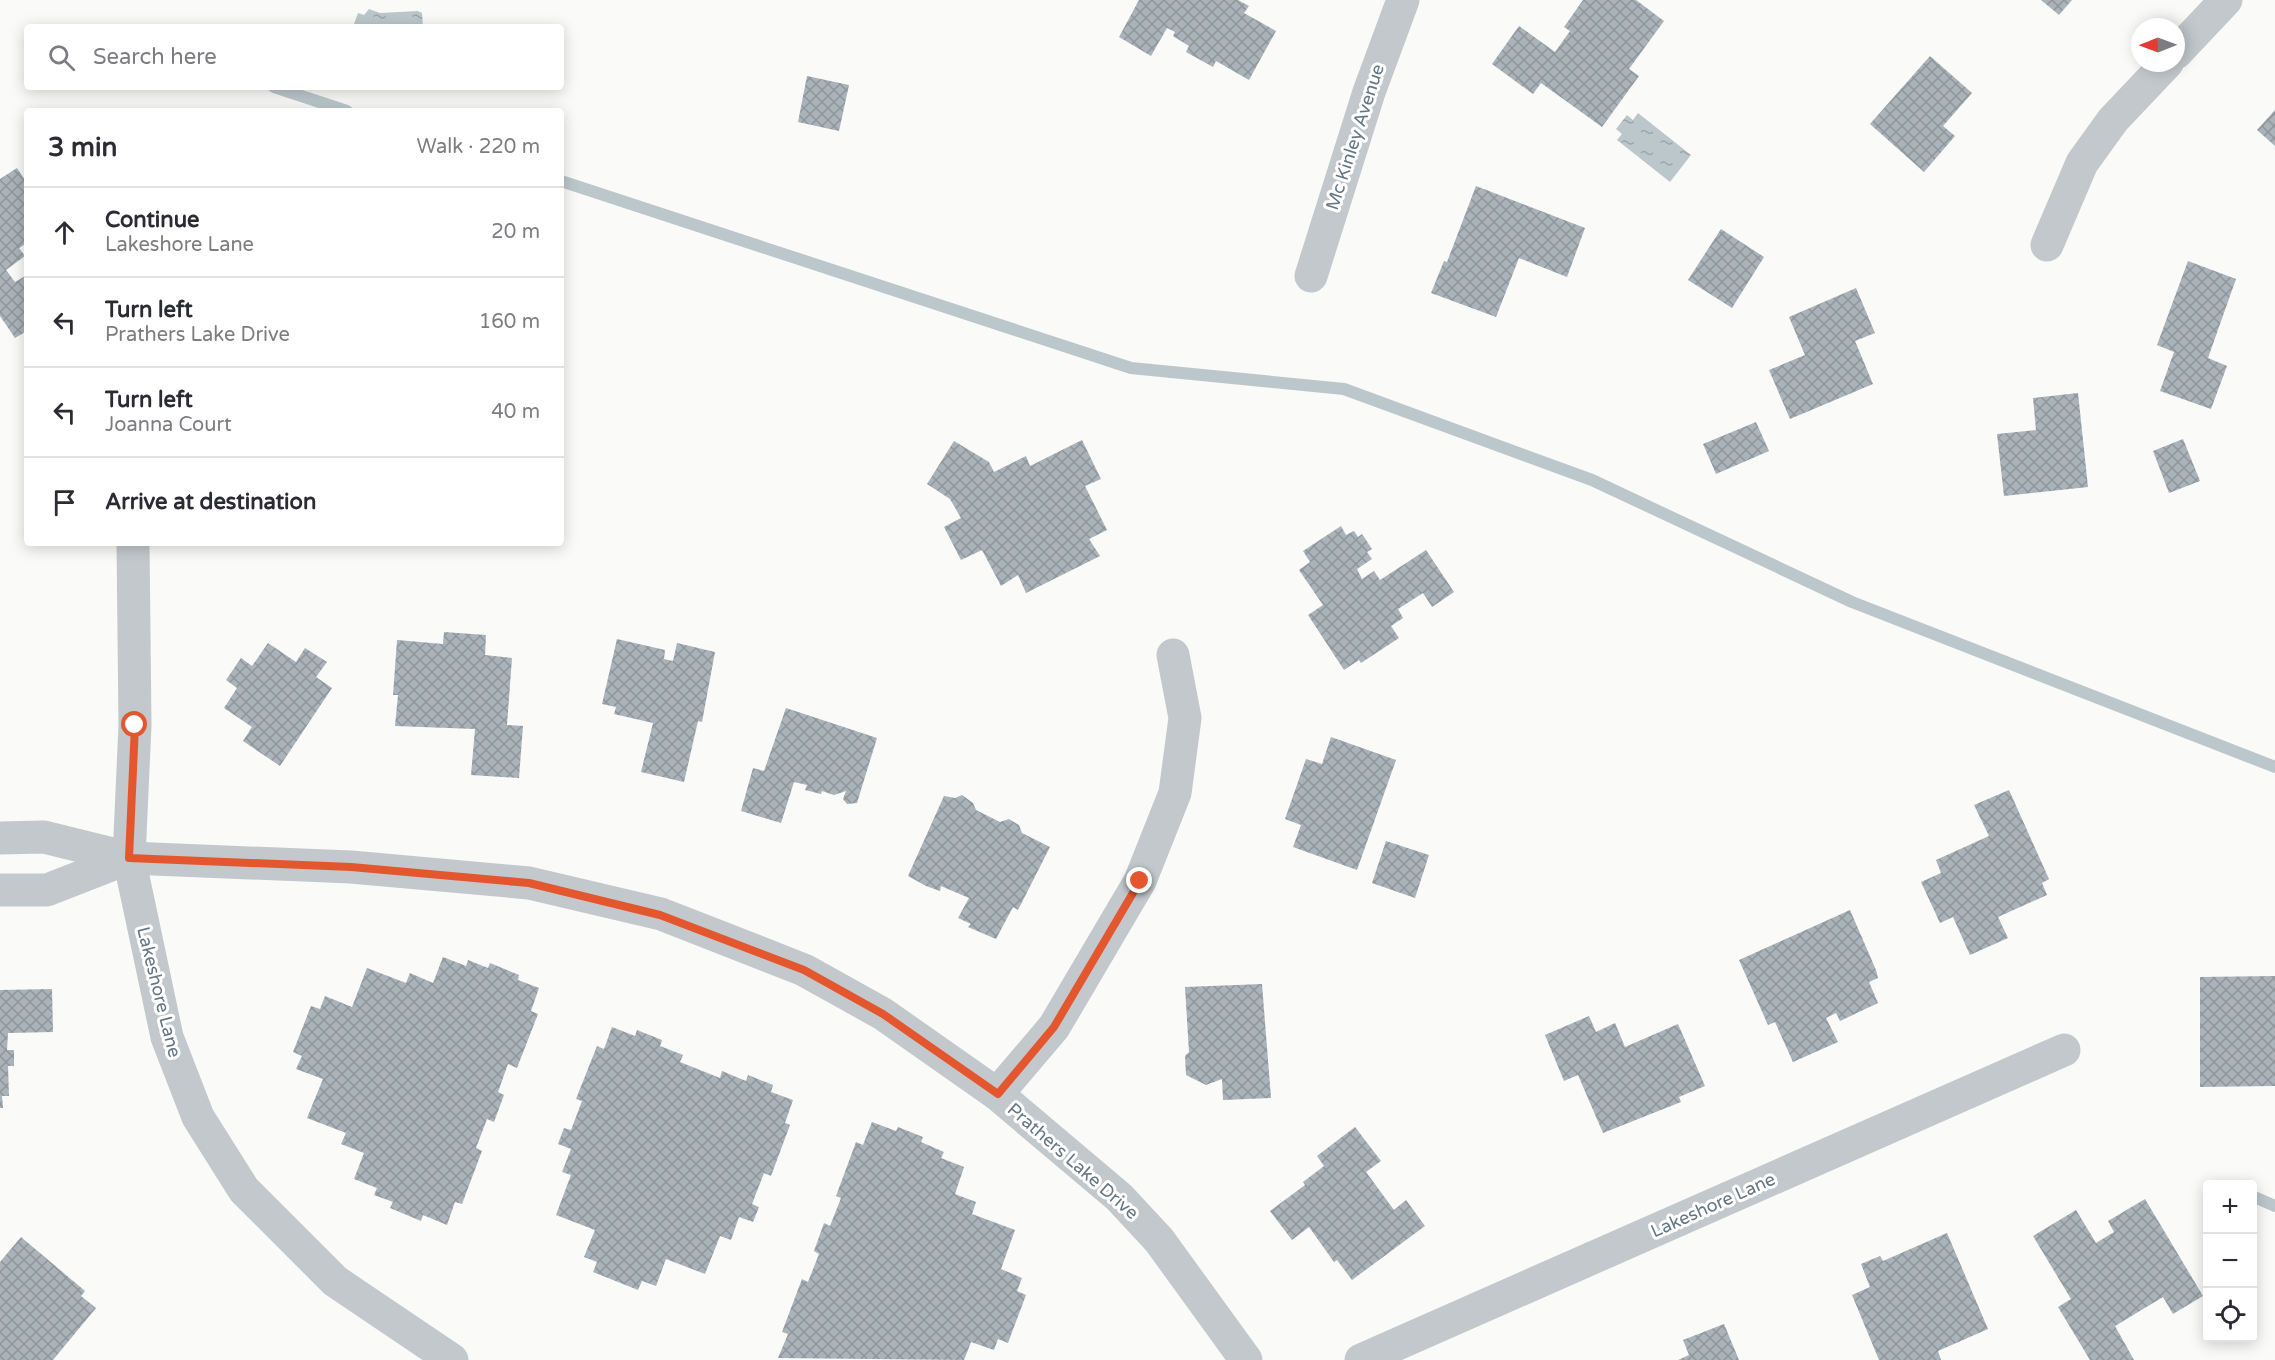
<!DOCTYPE html>
<meta charset="utf-8">
<style>
body{margin:0;font-family:"Varela Round",sans-serif;background:#f2f2f3;color:#2b2b33}
.controls{position:absolute;right:18px;bottom:18px;display:grid;overflow:hidden;border-radius:6px;box-shadow:0 3px 15px #0003}
.controls button{width:54px;height:54px;display:grid;place-items:center;padding:0;border:0;border-bottom:2px solid #e1e1e2;background:#fff;color:#2b2b33;font:30px sans-serif}
.compass{position:absolute;left:2131px;top:18px;width:54px;height:54px;border-radius:50%;background:#fff;box-shadow:0 3px 15px #0003;rotate:269deg}
.stop{position:absolute;width:18px;height:18px;margin:-14px;border:4px solid #e4572e;border-radius:50%;background:#fff}
.stop.end{background:#e4572e;border-color:#fff;box-shadow:0 2px 6px #0008}
.list{margin:0;padding:0;list-style:none}
h2{display:flex;justify-content:space-between;align-items:center;height:78px;margin:0;padding:0 24px;font-size:26px}
h2 small{font-size:20px;font-weight:400;color:#7c7c81}
.list li{display:grid;grid-template-columns:39px 1fr auto;gap:18px;align-items:center;box-sizing:border-box;height:90px;padding:0 24px;border-top:2px solid #e1e1e2}
.list b{display:block;font-size:22px;white-space:nowrap}
.list p{margin:0;font-size:20px;white-space:nowrap;color:#7c7c81}
.list em{font-size:20px;font-style:normal;color:#7c7c81}
.icon{flex:none;width:33px;height:33px;fill:none;stroke:currentColor;stroke-width:2;stroke-linecap:round;stroke-linejoin:round}
.map{position:relative;flex:none;width:2275px;height:1360px;overflow:hidden}
.search{position:absolute;background:#fff;box-shadow:0 3px 15px #0003;left:24px;top:24px;width:540px;height:66px;display:flex;align-items:center;gap:15px;box-sizing:border-box;padding:0 21px;border-radius:6px;color:#7c7c81;font-size:22px}
.panel{position:absolute;background:#fff;box-shadow:0 3px 15px #0003;left:24px;top:108px;width:540px;height:438px;border-radius:6px}
.map>svg:first-child{display:block}
</style>
<div class="map">
<svg width="2275" height="1360" viewBox="0 0 2275 1360">
<defs>
<pattern id="water-ripples" width="26" height="14" patternUnits="userSpaceOnUse" patternTransform="scale(1.5)"><rect width="26" height="14" fill="#bbc7cb"/><path d="M2 4q2-2 4 0t4 0M15 11q2-2 4 0t4 0" fill="none" stroke="#9ca6aa"/></pattern>
<pattern id="building-cross-hatch" width="8" height="8" patternUnits="userSpaceOnUse" patternTransform="scale(1.5)"><rect width="8" height="8" fill="#aab3b9"/><path d="M0 0l8 8M0 8l8-8" fill="none" stroke="#8e969c"/></pattern>
</defs>
<rect width="100%" height="100%" fill="#fafaf8"/>
<!-- water -->
<g fill="url(#water-ripples)">
<polygon points="369,9 380,13 418,11 422,13 423,27 357,27 354,24 358,13 364,15"/>
<polygon points="1638,113 1691,155 1670,182 1617,140 1622,134 1616,129 1627,115 1633,120"/>
</g>
<g fill="none" stroke-linecap="round" stroke-linejoin="round">
<!-- stream -->
<g stroke="#bbc7cb" stroke-width="12">
<polyline points="274,87 347,111"/>
<polyline points="561,181 1131,368 1344,389 1592,480 1852,602 2275,767"/>
<polyline points="2252,1196 2275,1206"/>
</g>
</g>
<!-- building -->
<g fill="url(#building-cross-hatch)">
<polygon points="1139,0 1238,0 1249,6 1244,13 1276,31 1249,80 1216,61 1213,67 1186,52 1189,46 1173,36 1175,32 1167,28 1151,56 1119,37"/>
<polygon points="1583,0 1636,0 1664,21 1629,69 1639,76 1602,127 1541,83 1533,94 1492,64 1519,26 1555,52 1570,31 1564,27"/>
<polygon points="2041,0 2072,0 2059,15"/>
<polygon points="1930,56 1972,93 1943,126 1955,136 1924,172 1870,124"/>
<polygon points="807,76 849,85 839,131 798,122"/>
<polygon points="2275,110 2275,146 2257,130"/>
<polygon points="17,168 27,183 27,243 19,248 25,256 6,270 15,282 27,275 27,331 15,338 0,316 0,179"/>
<polygon points="1476,186 1585,228 1567,277 1519,258 1496,317 1431,293 1444,261 1447,262"/>
<polygon points="1721,229 1764,257 1732,308 1688,280"/>
<polygon points="2188,261 2236,279 2208,358 2227,366 2211,409 2160,391 2174,352 2157,345"/>
<polygon points="1856,288 1875,333 1855,341 1873,384 1790,419 1769,370 1805,355 1789,317"/>
<polygon points="2078,393 2088,487 2004,496 1997,434 2036,430 2033,398"/>
<polygon points="1756,422 1769,451 1716,474 1703,444"/>
<polygon points="2183,439 2200,481 2169,493 2153,451"/>
<polygon points="1082,440 1101,479 1085,486 1107,530 1089,539 1100,556 1026,593 1018,575 1001,586 982,550 961,560 944,527 961,518 950,499 927,484 954,441 989,462 994,472 1026,456 1030,466"/>
<polygon points="1341,526 1346,535 1354,531 1358,537 1362,534 1372,549 1367,552 1372,559 1357,569 1362,579 1374,571 1380,580 1426,550 1454,592 1432,607 1423,593 1398,609 1403,618 1391,626 1399,638 1361,663 1359,660 1344,670 1308,615 1323,605 1299,570 1310,562 1303,551"/>
<polygon points="444,632 486,635 485,655 512,658 507,725 523,726 519,778 471,775 475,729 395,726 398,695 393,695 397,640 443,644"/>
<polygon points="617,639 665,650 664,659 673,661 677,643 715,652 702,722 698,721 684,782 641,772 653,723 614,714 616,707 602,704"/>
<polygon points="268,643 296,662 305,648 327,662 316,677 332,688 280,766 243,741 252,727 224,708 237,688 226,680 241,658 252,666"/>
<polygon points="786,708 877,738 857,803 847,804 843,799 846,791 834,795 822,791 821,794 805,790 807,785 794,782 781,823 741,811 753,768 764,771"/>
<polygon points="1331,737 1396,760 1357,870 1293,847 1301,825 1285,819 1306,759 1322,764"/>
<polygon points="2009,790 2049,879 2042,883 2047,895 1998,917 2008,938 1970,955 1953,917 1940,923 1921,882 1941,873 1936,860 1989,836 1974,805"/>
<polygon points="962,795 973,803 976,810 1000,822 1009,819 1019,825 1022,833 1050,847 1018,910 1013,907 996,939 968,927 971,924 958,918 969,898 941,886 940,891 926,886 908,876 944,796 955,798"/>
<polygon points="1386,841 1429,855 1415,898 1372,883"/>
<polygon points="1850,910 1876,970 1878,978 1869,982 1878,1003 1840,1021 1836,1013 1826,1018 1838,1042 1793,1062 1775,1022 1768,1025 1739,960"/>
<polygon points="443,957 466,966 468,960 488,968 490,963 519,975 518,980 539,988 531,1011 538,1014 517,1068 508,1064 498,1092 504,1095 494,1122 487,1119 476,1148 482,1151 462,1204 455,1202 447,1225 423,1215 421,1221 390,1208 393,1202 374,1195 377,1188 354,1179 364,1153 341,1144 346,1133 307,1118 323,1079 296,1069 302,1056 293,1052 311,1006 320,1009 325,996 352,1007 367,968 406,983 410,973 433,983"/>
<polygon points="2275,976 2275,1086 2200,1087 2200,977"/>
<polygon points="1262,984 1271,1098 1223,1100 1222,1079 1206,1085 1186,1075 1185,1056 1189,1052 1185,987"/>
<polygon points="52,989 53,1032 8,1033 7,1050 14,1050 14,1066 8,1066 9,1096 2,1096 3,1108 0,1108 0,990"/>
<polygon points="1589,1016 1596,1032 1615,1023 1625,1047 1678,1024 1705,1086 1679,1097 1681,1102 1603,1133 1578,1075 1564,1081 1545,1035"/>
<polygon points="612,1027 635,1036 637,1030 662,1040 660,1046 683,1055 680,1062 720,1078 722,1071 746,1081 748,1075 773,1085 771,1092 793,1100 785,1123 790,1125 771,1176 764,1173 752,1204 759,1207 753,1222 739,1217 731,1240 720,1236 705,1274 666,1259 656,1286 642,1281 638,1290 593,1272 597,1262 584,1257 595,1230 556,1215 571,1175 562,1172 571,1149 558,1144 564,1128 571,1130 582,1101 576,1099 597,1046 604,1049"/>
<polygon points="872,1122 896,1131 898,1127 923,1137 921,1142 944,1152 941,1158 964,1167 955,1194 976,1202 972,1214 1015,1230 1001,1269 1022,1278 1017,1291 1026,1295 1008,1343 998,1339 994,1350 971,1342 964,1360 778,1358 788,1334 782,1332 802,1279 808,1282 819,1254 814,1251 824,1223 830,1226 841,1198 836,1196 856,1142 863,1145"/>
<polygon points="1355,1127 1381,1161 1366,1172 1394,1210 1406,1200 1425,1226 1352,1280 1337,1260 1334,1262 1309,1227 1292,1240 1270,1211 1305,1185 1303,1182 1324,1166 1317,1156"/>
<polygon points="2145,1199 2203,1296 2173,1314 2163,1297 2115,1326 2134,1360 2090,1360 2058,1307 2071,1299 2033,1236 2076,1210 2096,1243 2114,1232 2108,1221"/>
<polygon points="1947,1233 1988,1329 1938,1351 1941,1360 1879,1360 1852,1295 1870,1287 1861,1264 1880,1256 1883,1261"/>
<polygon points="21,1237 85,1291 81,1296 96,1308 53,1360 0,1360 0,1262"/>
<polygon points="1724,1324 1739,1360 1678,1360 1689,1355 1683,1340"/>
</g>
<g fill="none" stroke-linecap="round" stroke-linejoin="round">
<!-- street -->
<g stroke="#c3c8cc" stroke-width="33">
<polyline points="2176,53 2226,0"/>
<polyline points="2047,245 2082,163 2113,120 2167,63"/>
<polyline points="1311,276 1369,92 1403,0"/>
<polyline points="133,543 135,725 129,858 167,1037 198,1117 244,1190 335,1281 452,1360"/>
<polyline points="0,838 44,837 129,858 351,867 529,883 661,914 804,970 883,1014 997,1094 1119,1197 1159,1240 1246,1360"/>
<polyline points="0,890 47,890 129,858"/>
<polyline points="997,1094 1054,1027 1140,881 1175,793 1185,718 1173,655"/>
<polyline points="1361,1360 2064,1050"/>
</g>
</g>
<g fill="none" stroke-linecap="round" stroke-linejoin="round">
<!-- route -->
<polyline stroke="#e4572e" stroke-width="8" points="135,725 129,858 351,867 529,883 660,915 804,970 883,1014 998,1094 1054,1027 1140,881"/>
</g>
<g text-anchor="middle" stroke-width="6" stroke-linejoin="round" paint-order="stroke">
<!-- street labels -->
<g font-size="18" fill="#657683" stroke="#fff">
<text transform="translate(1355 137) rotate(-72)" y="6">Mc Kinley Avenue</text>
<text transform="translate(159 992) rotate(76)" y="6">Lakeshore Lane</text>
<text transform="translate(1073 1161) rotate(41)" y="6">Prathers Lake Drive</text>
<text transform="translate(1713 1205) rotate(-24)" y="6">Lakeshore Lane</text>
</g>
</g>
</svg>
<div class="controls">
<button>+</button>
<button>−</button>
<button><svg class="icon" aria-label="locate" viewBox="0 0 24 24"><circle cx="12" cy="12" r="6"/><path d="M12 2v4M12 18v4M2 12h4M18 12h4"/></svg></button>
</div>
<svg class="compass" viewBox="-18 -18 36 36"><path d="M0-13l5 13h-10z" fill="#e53935"/><path d="M0 13l5-13h-10z" fill="#7c7c81"/></svg>
<div class="stop" style="left:135px;top:725px"></div>
<div class="stop end" style="left:1140px;top:881px"></div>
<div class="search"><svg class="icon" aria-label="search" viewBox="0 0 24 24"><circle cx="10" cy="10" r="6"/><path d="M15 15l6 6"/></svg>Search here</div>
<section class="panel">
<h2>3 min<small>Walk · 220 m</small></h2>
<ul class="list">
<li><svg class="icon" aria-label="ahead" viewBox="0 0 24 24"><path d="M12 20V5M6 11l6-6 6 6"/></svg><div><b>Continue</b><p>Lakeshore Lane</p></div><em>20 m</em></li>
<li><svg class="icon" aria-label="left" viewBox="0 0 24 24"><path d="M17 20v-9H6M10 6l-5 5 5 5"/></svg><div><b>Turn left</b><p>Prathers Lake Drive</p></div><em>160 m</em></li>
<li><svg class="icon" aria-label="left" viewBox="0 0 24 24"><path d="M17 20v-9H6M10 6l-5 5 5 5"/></svg><div><b>Turn left</b><p>Joanna Court</p></div><em>40 m</em></li>
<li><svg class="icon" aria-label="arrive" viewBox="0 0 24 24"><path d="M6 21V4h12l-3 4 3 4H6"/></svg><div><b>Arrive at destination</b></div></li>
</ul>
</section>
</div>
